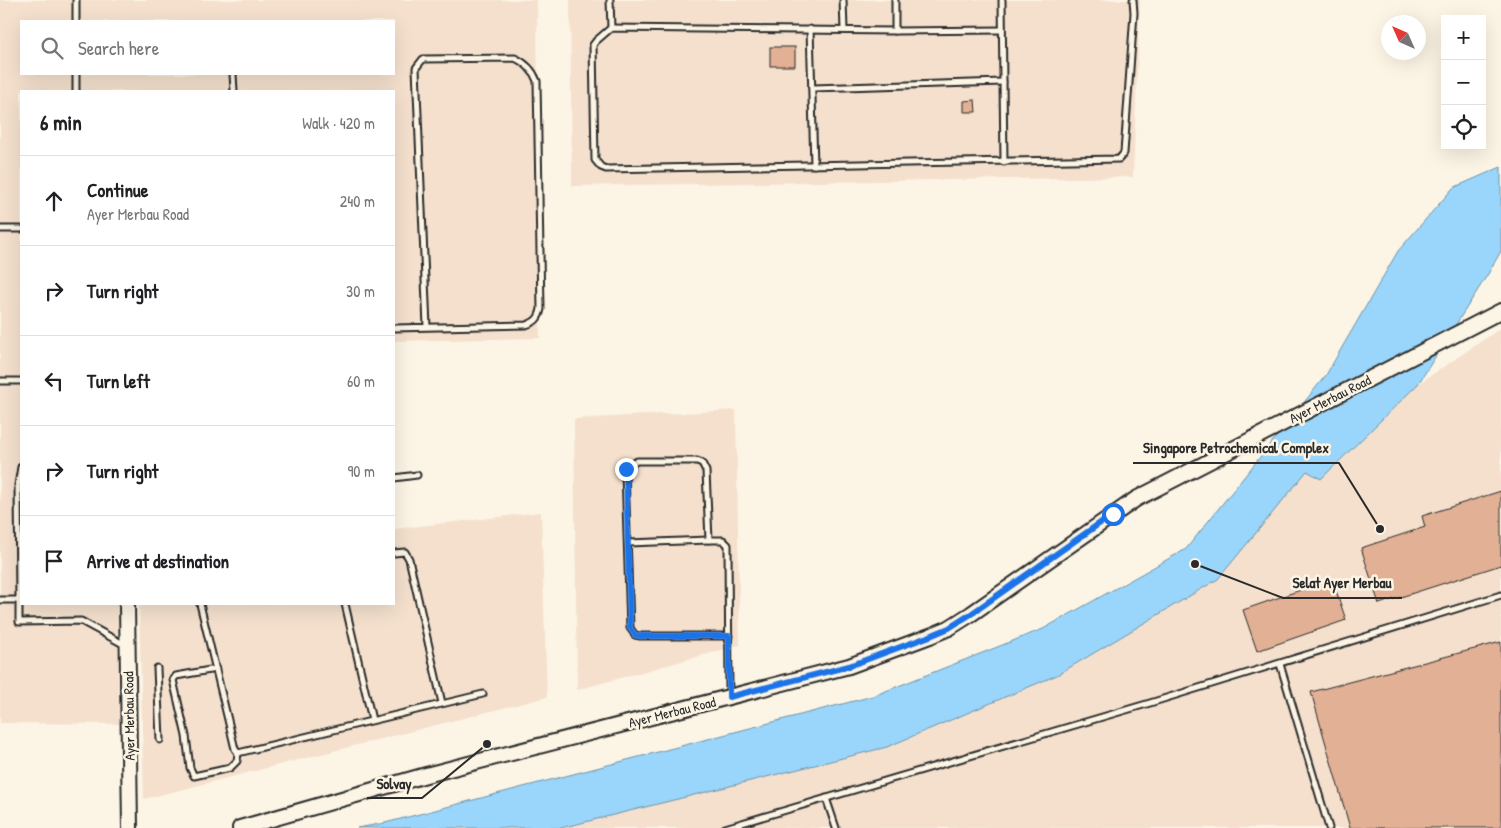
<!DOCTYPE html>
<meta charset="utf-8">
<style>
body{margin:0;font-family:"Patrick Hand",sans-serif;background:#f6f6f6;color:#202124}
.controls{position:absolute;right:15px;top:15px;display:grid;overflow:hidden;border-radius:0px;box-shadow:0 5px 20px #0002}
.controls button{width:45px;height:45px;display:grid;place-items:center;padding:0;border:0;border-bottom:1px solid #e0e0e0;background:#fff;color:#202124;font:25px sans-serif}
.compass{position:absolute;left:1381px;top:15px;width:45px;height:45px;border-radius:50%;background:#fff;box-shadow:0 5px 20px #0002;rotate:315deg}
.stop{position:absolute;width:15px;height:15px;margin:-11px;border:4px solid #1a73e8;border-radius:50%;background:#fff}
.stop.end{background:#1a73e8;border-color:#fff;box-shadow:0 1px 5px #0008}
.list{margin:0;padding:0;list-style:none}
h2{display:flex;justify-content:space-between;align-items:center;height:65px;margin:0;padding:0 20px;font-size:21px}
h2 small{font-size:16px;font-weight:400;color:#757577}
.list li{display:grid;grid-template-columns:32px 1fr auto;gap:15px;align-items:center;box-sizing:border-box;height:90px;padding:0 20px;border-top:1px solid #e0e0e0}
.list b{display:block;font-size:19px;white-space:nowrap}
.list p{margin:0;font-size:16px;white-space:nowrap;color:#757577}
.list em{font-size:16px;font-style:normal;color:#757577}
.icon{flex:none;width:28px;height:28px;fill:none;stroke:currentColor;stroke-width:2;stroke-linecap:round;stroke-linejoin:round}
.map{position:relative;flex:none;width:1501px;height:828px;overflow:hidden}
.search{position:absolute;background:#fff;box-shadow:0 5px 20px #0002;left:20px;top:20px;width:375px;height:55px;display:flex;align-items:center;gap:12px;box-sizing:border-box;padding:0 18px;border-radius:0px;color:#757577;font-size:19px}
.panel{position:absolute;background:#fff;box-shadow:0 5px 20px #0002;left:20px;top:90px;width:375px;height:515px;border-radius:0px}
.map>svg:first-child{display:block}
</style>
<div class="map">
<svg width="1501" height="828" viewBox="0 0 1501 828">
<rect width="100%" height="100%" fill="#fcf5e5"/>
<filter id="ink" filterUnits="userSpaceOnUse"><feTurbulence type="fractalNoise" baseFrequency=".02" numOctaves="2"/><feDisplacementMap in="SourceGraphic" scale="10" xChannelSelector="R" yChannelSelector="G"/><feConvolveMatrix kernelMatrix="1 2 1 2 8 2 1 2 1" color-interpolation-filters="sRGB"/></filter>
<g filter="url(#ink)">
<!-- built -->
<g fill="#f4e0cd" fill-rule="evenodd">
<path d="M0 0H537L540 338 394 341V91H21V604H118L119 724 0 723ZM21 21H394V74H21Z"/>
<polygon points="570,0 1140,0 1133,177 572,186"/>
<polygon points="1501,328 1501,828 561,828 887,747 1057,675 1218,579 1307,470 1321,479 1418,384"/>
<polygon points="736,410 740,645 577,690 574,419"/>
<polygon points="541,512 547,697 144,799 139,604 394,604 394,529"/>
</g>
<!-- water -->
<polygon fill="#9ad6fb" stroke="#6e92a8" points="1501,167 1501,251 1488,274 1418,384 1321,479 1307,471 1218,579 1057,675 887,747 561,828 357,828 385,823 873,696 1043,629 1186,549 1326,375 1398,251 1453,188"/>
<!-- building -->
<g fill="#e2b094" stroke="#2b2b2b">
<rect x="770" y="47" width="25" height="19"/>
<polygon points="975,100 976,112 964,112 964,101"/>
<polygon points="1501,491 1501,565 1379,604 1361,548 1425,527 1422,516"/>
<polygon points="1332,579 1346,620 1257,651 1243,610"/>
<polygon points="1501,642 1501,828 1350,828 1311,692"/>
</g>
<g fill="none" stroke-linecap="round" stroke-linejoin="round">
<defs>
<g id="service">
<polyline points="76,0 76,21"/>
<polyline points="610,0 611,28"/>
<polyline points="843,0 844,30"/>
<polyline points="895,0 895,31"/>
<polyline points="1002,0 1004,162"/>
<polyline points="810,29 814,165"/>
<polyline points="1002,30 895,31 611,28 596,41 593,45 595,160 601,167 606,169 1119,159 1124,153 1134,13 1133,0"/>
<polyline points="76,74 76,91"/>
<polyline points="233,74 234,91"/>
<polyline points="813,88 1003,82"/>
<polyline points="0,229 21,229"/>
<path d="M394 328 526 325C535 322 539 319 541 309L537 81C533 70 526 63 515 58L423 59 416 68 427 327"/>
<polyline points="0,381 21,381"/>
<polyline points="394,478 417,475"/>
<polyline points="709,540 706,471 702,463 697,461 637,461 629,465 625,472 630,628 635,635 640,636 729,636"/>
<polyline points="628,543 709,540 723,540 728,545 729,695"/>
<polyline points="394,553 405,552 409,559 442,703"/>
<polyline points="0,600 19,600 18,485 21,467"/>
<polyline points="19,600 19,622 81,621 125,645"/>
<polyline points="200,604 235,749 238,753 237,761 230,768 194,776 190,768 186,736 173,680 176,676 216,669"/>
<polyline points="345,604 372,720"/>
<polyline points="1280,664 1329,828"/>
<polyline points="157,668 160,740"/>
<polyline points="238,753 483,694"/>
<polyline points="826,798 836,828"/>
<polyline points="725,828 1150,703 1501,595"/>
</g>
<g id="tertiary">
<polyline points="127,604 130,828"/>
<polyline points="240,828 426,775 849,666 930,636 949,628 971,614 1136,499 1501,311"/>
</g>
</defs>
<!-- service casing -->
<use href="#service" stroke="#2b2b2b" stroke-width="9"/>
<!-- tertiary casing -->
<use href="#tertiary" stroke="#2b2b2b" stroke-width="18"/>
<!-- service -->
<use href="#service" stroke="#fcf5e5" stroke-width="5"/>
<!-- tertiary -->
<use href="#tertiary" stroke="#fcf5e5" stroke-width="14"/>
</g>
</g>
<g fill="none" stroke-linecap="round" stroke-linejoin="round" filter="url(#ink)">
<!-- route -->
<polyline stroke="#1a73e8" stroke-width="6" points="626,469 630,628 635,635 640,636 729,636 729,697 849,666 930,636 949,628 971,614 1113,514"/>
</g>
<g text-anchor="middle" stroke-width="5" stroke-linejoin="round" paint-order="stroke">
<!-- street labels -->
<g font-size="14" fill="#2b2b2b" stroke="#fcf5e5">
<text transform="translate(1330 399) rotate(-27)" y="5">Ayer Merbau Road</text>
<text transform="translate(672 712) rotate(-14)" y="5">Ayer Merbau Road</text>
<text transform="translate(129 716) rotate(-91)" y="5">Ayer Merbau Road</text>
</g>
</g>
<!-- callouts -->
<path fill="none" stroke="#2b2b2b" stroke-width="2" d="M1380 529L1339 463H1133M1195 564L1283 598H1402M487 744L422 798H367"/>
<g fill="#2b2b2b" stroke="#fcf5e5" stroke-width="2">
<circle cx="1380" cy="529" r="5"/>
<circle cx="1195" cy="564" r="5"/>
<circle cx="487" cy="744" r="5"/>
</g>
<g font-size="15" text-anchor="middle" font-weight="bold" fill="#2b2b2b" stroke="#fcf5e5" stroke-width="5" stroke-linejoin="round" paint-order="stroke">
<text x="1236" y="453">Singapore Petrochemical Complex</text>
<text x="1342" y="588">Selat Ayer Merbau</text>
<text x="394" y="789">Solvay</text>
</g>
</svg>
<div class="controls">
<button>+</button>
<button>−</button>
<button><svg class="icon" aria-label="locate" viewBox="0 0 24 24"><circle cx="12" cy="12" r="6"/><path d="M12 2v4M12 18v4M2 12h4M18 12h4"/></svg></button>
</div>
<svg class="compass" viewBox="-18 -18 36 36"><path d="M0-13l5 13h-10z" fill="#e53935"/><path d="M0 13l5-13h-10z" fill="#757577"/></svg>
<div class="stop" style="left:1113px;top:514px"></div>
<div class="stop end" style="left:626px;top:469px"></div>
<div class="search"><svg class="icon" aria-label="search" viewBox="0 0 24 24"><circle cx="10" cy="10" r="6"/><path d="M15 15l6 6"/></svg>Search here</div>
<section class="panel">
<h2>6 min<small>Walk · 420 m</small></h2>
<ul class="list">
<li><svg class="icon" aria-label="ahead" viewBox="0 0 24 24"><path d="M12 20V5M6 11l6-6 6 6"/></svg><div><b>Continue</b><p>Ayer Merbau Road</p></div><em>240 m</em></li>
<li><svg class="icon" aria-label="right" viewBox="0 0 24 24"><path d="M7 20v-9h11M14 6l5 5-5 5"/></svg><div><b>Turn right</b></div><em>30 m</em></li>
<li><svg class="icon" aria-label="left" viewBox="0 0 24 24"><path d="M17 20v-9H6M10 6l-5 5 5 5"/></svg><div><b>Turn left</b></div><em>60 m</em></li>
<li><svg class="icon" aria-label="right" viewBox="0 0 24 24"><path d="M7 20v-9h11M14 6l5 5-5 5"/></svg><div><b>Turn right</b></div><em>90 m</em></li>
<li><svg class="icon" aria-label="arrive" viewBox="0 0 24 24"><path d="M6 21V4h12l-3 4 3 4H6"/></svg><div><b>Arrive at destination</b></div></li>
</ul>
</section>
</div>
